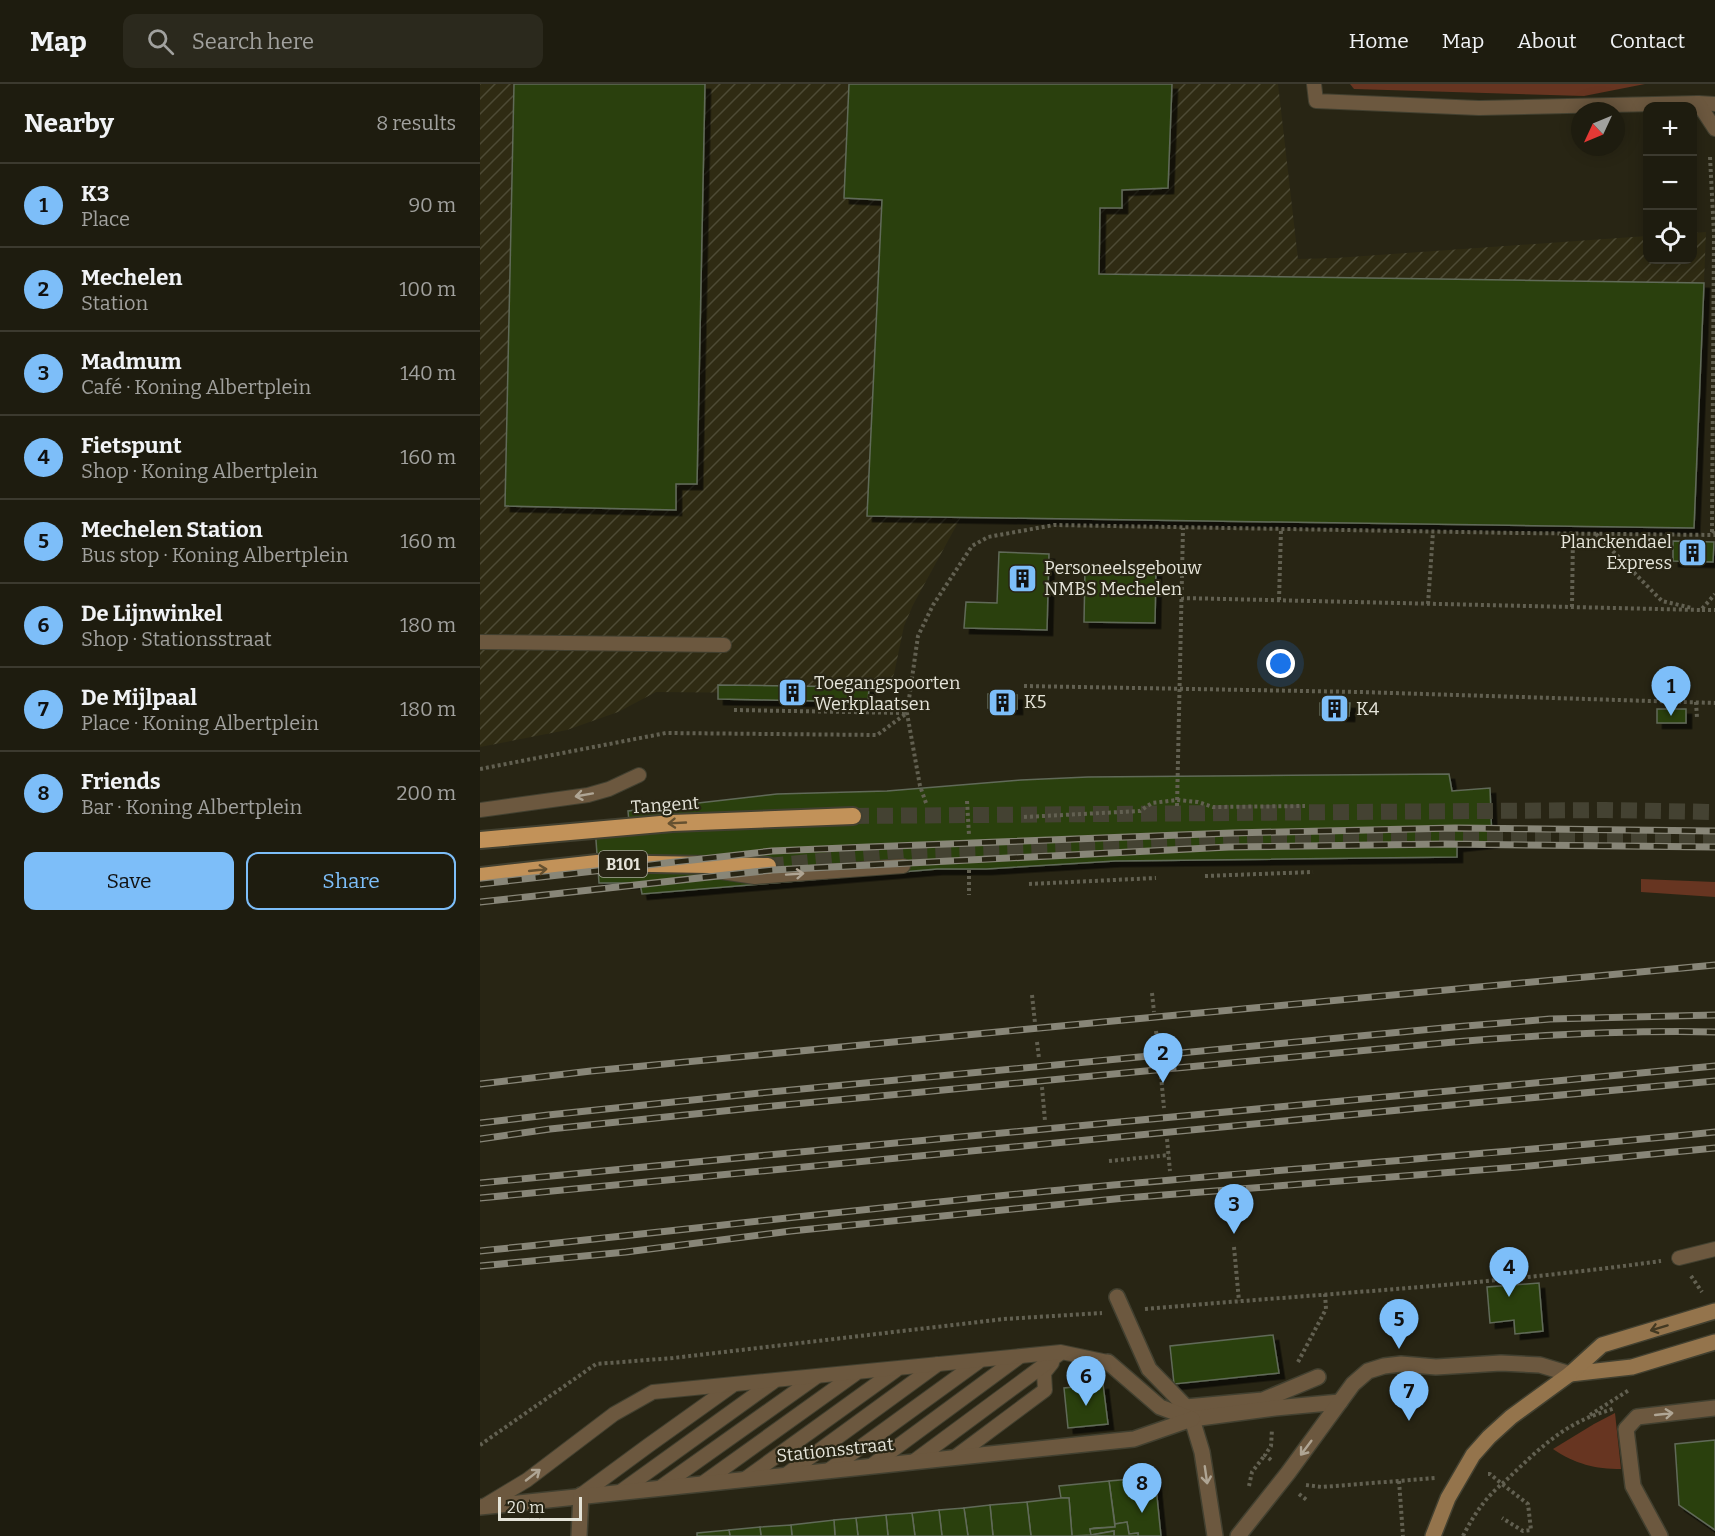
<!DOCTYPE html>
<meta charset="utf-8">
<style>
body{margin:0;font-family:Bitter,serif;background:#2b291d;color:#f1f3f6}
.controls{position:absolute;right:18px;top:18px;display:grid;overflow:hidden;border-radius:12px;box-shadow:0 3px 15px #0003}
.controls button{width:54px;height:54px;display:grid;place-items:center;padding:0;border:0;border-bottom:2px solid #3c3a2f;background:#1e1c0f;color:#f1f3f6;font:30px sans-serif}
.compass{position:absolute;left:1091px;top:18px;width:54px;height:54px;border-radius:50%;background:#1e1c0f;box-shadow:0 3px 15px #0003;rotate:226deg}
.scale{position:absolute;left:18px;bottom:15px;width:84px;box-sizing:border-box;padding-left:6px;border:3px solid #e5e4d9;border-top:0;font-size:16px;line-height:21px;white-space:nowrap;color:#e5e4d9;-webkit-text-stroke:4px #282514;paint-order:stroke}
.you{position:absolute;left:801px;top:580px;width:21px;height:21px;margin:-15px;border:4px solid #fff;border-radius:50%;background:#1a73e8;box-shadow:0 0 0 9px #1a73e833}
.badge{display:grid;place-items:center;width:39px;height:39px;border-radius:50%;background:#7dbef9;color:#111;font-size:20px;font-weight:700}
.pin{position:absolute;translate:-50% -50px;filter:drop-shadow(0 2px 3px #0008)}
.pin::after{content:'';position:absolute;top:32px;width:21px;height:18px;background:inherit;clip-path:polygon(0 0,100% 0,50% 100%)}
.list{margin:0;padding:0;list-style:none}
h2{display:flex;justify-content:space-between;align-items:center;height:78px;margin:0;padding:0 24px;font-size:26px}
h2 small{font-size:20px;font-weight:400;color:#a1a19e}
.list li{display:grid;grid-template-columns:39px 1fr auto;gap:18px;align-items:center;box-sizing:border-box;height:84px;padding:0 24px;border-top:2px solid #3c3a2f}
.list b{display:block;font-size:22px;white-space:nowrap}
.list p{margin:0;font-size:20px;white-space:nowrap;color:#a1a19e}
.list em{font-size:20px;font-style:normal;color:#a1a19e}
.actions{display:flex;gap:12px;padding:18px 24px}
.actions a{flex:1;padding:14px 0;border:2px solid #7dbef9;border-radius:12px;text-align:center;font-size:21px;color:#7dbef9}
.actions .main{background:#7dbef9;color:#111}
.icon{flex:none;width:33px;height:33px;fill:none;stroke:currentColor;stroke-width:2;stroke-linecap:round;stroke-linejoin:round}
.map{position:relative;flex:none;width:1235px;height:1452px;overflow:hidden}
header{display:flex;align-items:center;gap:36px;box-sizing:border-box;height:84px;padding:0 30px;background:#1e1c0f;border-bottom:2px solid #3c3a2f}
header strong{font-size:28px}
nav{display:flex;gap:33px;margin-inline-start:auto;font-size:21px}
.search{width:420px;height:54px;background:#2b291d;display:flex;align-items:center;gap:15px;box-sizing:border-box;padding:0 21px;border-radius:12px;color:#a1a19e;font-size:22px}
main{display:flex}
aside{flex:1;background:#1e1c0f}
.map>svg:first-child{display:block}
</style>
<header>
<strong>Map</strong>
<div class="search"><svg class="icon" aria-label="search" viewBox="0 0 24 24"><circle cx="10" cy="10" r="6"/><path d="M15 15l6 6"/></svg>Search here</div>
<nav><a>Home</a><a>Map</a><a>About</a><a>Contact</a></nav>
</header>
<main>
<aside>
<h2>Nearby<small>8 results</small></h2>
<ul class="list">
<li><span class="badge">1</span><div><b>K3</b><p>Place</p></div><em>90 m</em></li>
<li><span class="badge">2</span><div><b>Mechelen</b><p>Station</p></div><em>100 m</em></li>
<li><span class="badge">3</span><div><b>Madmum</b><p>Café · Koning Albertplein</p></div><em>140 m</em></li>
<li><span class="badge">4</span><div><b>Fietspunt</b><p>Shop · Koning Albertplein</p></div><em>160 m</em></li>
<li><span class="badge">5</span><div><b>Mechelen Station</b><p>Bus stop · Koning Albertplein</p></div><em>160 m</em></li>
<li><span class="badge">6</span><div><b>De Lijnwinkel</b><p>Shop · Stationsstraat</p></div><em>180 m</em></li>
<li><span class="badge">7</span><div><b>De Mijlpaal</b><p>Place · Koning Albertplein</p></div><em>180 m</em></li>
<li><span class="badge">8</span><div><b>Friends</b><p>Bar · Koning Albertplein</p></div><em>200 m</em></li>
</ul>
<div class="actions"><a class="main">Save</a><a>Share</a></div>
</aside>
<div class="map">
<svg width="1235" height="1452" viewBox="0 0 1235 1452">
<defs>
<pattern id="industrial-furrows" width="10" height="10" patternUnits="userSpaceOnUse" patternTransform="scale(1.5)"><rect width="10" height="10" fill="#2f2b13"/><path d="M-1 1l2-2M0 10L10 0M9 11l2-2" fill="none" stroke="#4d4a35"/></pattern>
<filter id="shadow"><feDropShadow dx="5.5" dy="5.5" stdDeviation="0" flood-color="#0009"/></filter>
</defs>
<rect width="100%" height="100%" fill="#282514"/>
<!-- industrial -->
<polygon fill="url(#industrial-furrows)" points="0,0 798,0 818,175 856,174 1167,152 1168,176 1212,176 1213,149 1226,148 1214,444 481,433 433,521 424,542 414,590 404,610 176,608 138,628 87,646 0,663"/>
<!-- grass -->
<g fill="#673521">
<polygon points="870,0 1165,0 1104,12 874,5"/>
<polygon points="1161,795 1235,798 1235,813 1161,808"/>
<path d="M1135 1329 1141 1385C1115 1385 1095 1380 1073 1365L1114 1340Z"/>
</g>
<!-- building -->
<g fill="#2b410c" stroke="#616a59" stroke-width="1.5" filter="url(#shadow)">
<polygon points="34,0 225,0 217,400 196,400 196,426 25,422"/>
<polygon points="369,0 692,0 688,104 642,106 642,124 620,124 619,190 1224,199 1214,444 387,432 402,116 364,114"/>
<polygon points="1193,457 1234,458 1233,478 1193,477"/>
<polygon points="519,468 569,470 567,546 484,544 486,518 517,519"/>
<polygon points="605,485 676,486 675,539 604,538"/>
<polygon points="238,601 389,603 388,618 238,615"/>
<polygon points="508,610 537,611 537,625 508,624"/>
<polygon points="840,619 870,619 869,632 840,631"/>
<rect x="1177" y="625" width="29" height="14"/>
<polygon points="969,690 972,707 1010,704 1012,758 977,762 977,773 635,777 506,785 457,785 162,810 160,799 119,799 115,742 149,738 148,727 297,710 407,707 541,696 608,693"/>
<polygon points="1059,1199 1063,1247 1035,1250 1034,1236 1010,1239 1007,1203"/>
<polygon points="793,1251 799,1289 694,1300 690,1262"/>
<polygon points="623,1300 628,1340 588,1344 584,1304"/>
<polygon points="1235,1356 1235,1446 1199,1421 1195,1360"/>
<polygon points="675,1393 681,1452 658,1452 658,1449 649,1450 647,1438 635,1440 629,1397"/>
<polygon points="629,1397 635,1443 614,1444 610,1445 611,1451 592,1452 589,1414 581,1414 579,1402"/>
<polygon points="581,1414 589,1414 592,1452 551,1452 547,1418"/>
<polygon points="547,1418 551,1452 513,1452 510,1421"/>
<polygon points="510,1421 513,1452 488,1452 484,1424"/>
<polygon points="484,1424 488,1452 462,1452 459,1426"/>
<polygon points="459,1426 462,1452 435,1452 432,1429"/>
<polygon points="432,1429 435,1452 408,1452 406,1431"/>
<polygon points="406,1431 408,1452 378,1452 376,1434"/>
<polygon points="376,1434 378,1452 355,1452 354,1436"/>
<polygon points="354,1436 355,1452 312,1452 311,1441"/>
<polygon points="647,1438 649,1450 658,1449 658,1452 634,1452 634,1447 611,1451 610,1445 634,1443 635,1443 635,1440"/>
<polygon points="311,1441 312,1452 281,1452 280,1443"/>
<polygon points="280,1443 281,1452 250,1452 249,1446"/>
<polygon points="249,1446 250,1452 217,1452 217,1449"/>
<polygon points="634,1447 634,1452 611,1451"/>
</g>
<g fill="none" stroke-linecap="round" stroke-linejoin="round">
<!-- trunk-tunnel -->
<g stroke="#444232" stroke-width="16" stroke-dasharray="16 8" stroke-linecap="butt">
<polyline points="373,732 1126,726 1235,728"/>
<polyline points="288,782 443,767 802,754 991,755 1235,754"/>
</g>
<defs>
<g id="service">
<polyline points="834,0 836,17 999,24 1218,19 1235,20"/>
<polyline points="1218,19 1235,45"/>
<polyline points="0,558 244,561"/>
<polyline points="0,726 108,711 129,705 159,691"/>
<polyline points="235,787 275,793 423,782"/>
<polyline points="1199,1174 1235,1165"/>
<polyline points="475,1373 565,1306 564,1289 572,1279"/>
<polyline points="433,1378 579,1270"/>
<polyline points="391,1382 539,1273"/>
<polyline points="349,1386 498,1278"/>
<polyline points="307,1390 458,1280"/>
<polyline points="265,1395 416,1286"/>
<polyline points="223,1399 375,1290"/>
<polyline points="181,1403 336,1293"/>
<polyline points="140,1408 293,1298"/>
<polyline points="101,1411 169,1361 253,1301"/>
<polyline points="4,1422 47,1396 134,1330 173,1308 581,1268 628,1278"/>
</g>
<polyline id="pedestrian" points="637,1213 669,1285 706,1323 783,1316 838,1293"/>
<g id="minor">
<polyline points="628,1278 680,1323 712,1335 795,1324 860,1318"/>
<polyline points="712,1335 722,1368 735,1452"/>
<polyline points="0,1423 654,1355 712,1335"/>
<polyline points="99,1452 101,1411"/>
<polyline points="1180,1452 1153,1402 1146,1345 1157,1333 1235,1324"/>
</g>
<polyline id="tertiary" points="758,1452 808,1389 873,1300 888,1287 904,1282 921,1280 956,1283 1021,1279 1060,1281 1090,1290"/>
<g id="secondary">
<polyline points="1090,1290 1152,1283 1235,1258"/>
<polyline points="953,1452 968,1414 993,1371 1009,1353 1031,1333 1090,1290 1122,1261 1235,1227"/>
</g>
<g id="trunk">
<polyline points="0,756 192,739 373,732"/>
<polyline points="0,792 117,779 288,782"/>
</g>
</defs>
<!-- service casing -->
<use href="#service" stroke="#424030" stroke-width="16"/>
<!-- pedestrian casing -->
<use href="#pedestrian" stroke="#424030" stroke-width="18"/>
<!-- minor casing -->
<use href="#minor" stroke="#424030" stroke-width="18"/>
<!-- tertiary casing -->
<use href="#tertiary" stroke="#424030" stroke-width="18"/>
<!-- secondary casing -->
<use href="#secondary" stroke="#424030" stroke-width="18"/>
<!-- trunk casing -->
<use href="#trunk" stroke="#424030" stroke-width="20"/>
<!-- path -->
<g stroke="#626051" stroke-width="4" stroke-dasharray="3 3" stroke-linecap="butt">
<polyline points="1230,73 1234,150 1232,450 1235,446"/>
<polyline points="1116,450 1182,517 1212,524"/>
<polyline points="701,514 1221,526 1235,510"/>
<polyline points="799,516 801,446"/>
<polyline points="948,520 953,448"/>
<polyline points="1092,523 1093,449"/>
<polyline points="1222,526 1235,526"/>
<polyline points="544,602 880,608 1235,619"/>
<polyline points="1216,618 1217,634"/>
<polyline points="254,626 426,629"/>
<polyline points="0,685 186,649 397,651 427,629"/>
<polyline points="487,717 489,751"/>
<polyline points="446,719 440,702 427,629 438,552 453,521 492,462 508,453 574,441 1039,449 1235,451"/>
<polyline points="697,722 703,444"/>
<polyline points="544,733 660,727 672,719 697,716 718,718 733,723 825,722"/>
<polyline points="489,786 489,811"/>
<polyline points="725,792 833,788"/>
<polyline points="549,800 676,794"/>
<polyline points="672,909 674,928"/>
<polyline points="552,911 555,939"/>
<polyline points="676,947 678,962"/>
<polyline points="557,958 559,974"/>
<polyline points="681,992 684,1024"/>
<polyline points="562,1003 565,1037"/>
<polyline points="687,1055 690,1087"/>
<polyline points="629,1077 689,1071"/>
<polyline points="754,1163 759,1217"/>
<polyline points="1211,1192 1222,1208"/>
<path d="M665 1225C837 1210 1010 1201 1181 1177"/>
<polyline points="818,1278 846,1225 845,1210"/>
<polyline points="1110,1331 1149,1306"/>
<polyline points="0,1361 116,1280 193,1274 524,1235 622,1229"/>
<polyline points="791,1376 785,1371 791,1362 792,1345"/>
<path d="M1008 1390H1010L1022 1400C1047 1377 1072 1350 1103 1336 1113 1331 1124 1328 1135 1324"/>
<polyline points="919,1397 923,1452"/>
<polyline points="826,1401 842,1403 956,1394"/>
<polyline points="769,1402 772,1388 785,1371"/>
<polyline points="819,1410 828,1417"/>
<path d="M983 1452C993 1432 1005 1414 1022 1400L1048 1420 1051 1446 1043 1447 1022 1434"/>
</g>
<!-- service -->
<use href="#service" stroke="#6c583f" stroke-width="14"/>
<!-- pedestrian -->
<use href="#pedestrian" stroke="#6c583f" stroke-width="15"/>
<!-- minor -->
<use href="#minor" stroke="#6c583f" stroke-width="15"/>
<!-- tertiary -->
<use href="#tertiary" stroke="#6c583f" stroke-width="15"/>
<!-- secondary -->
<use href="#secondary" stroke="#94744c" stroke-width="15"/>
<!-- trunk -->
<use href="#trunk" stroke="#c29259" stroke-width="16"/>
<defs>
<g id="rail">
<polyline points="0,800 292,767 388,763 752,749 975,744 1235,747"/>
<polyline points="0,818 292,786 749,763 965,760 1235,763"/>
<polyline points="0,1000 111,987 633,937 1235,881"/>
<polyline points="0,1039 68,1031 280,1009 974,943 1070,935 1235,931"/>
<path d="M0 1055 70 1045 282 1023 974 958C1061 951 1148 946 1235 948"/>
<polyline points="0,1099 288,1071 1235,982"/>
<polyline points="0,1114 982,1020 1235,997"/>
<path d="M0 1167C215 1145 430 1119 645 1100 842 1082 1038 1068 1235 1048"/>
<polyline points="0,1182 146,1168 311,1147 645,1114 1038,1083 1235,1064"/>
</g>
</defs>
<!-- rail casing -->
<use href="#rail" stroke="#888678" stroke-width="7"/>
<!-- rail -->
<use href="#rail" stroke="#282514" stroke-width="4.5" stroke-dasharray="14" stroke-linecap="butt"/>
</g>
<!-- one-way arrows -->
<defs><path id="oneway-shaft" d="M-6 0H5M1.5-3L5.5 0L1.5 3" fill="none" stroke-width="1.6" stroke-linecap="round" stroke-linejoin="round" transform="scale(1.5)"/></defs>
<g stroke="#afa594">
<use href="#oneway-shaft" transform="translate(104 711) rotate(170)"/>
<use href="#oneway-shaft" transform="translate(315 790) rotate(-4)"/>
<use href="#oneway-shaft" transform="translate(1184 1330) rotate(-6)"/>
<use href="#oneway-shaft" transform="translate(826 1364) rotate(127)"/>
<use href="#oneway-shaft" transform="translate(53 1391) rotate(-38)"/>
<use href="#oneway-shaft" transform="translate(726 1391) rotate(82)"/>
</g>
<g stroke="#665130">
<use href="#oneway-shaft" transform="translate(197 739) rotate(177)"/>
<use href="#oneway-shaft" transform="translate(58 786) rotate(-6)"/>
</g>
<use stroke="#433922" href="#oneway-shaft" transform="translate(1179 1244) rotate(163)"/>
<!-- icons -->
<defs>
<symbol id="building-square" viewBox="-11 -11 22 22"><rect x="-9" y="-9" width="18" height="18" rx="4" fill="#7dbef9" stroke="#282514"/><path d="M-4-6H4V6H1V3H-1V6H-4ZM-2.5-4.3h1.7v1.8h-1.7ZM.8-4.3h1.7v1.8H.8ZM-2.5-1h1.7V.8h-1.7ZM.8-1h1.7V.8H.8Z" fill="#111"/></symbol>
</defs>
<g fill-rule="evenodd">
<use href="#building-square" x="1196" y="452" width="33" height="33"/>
<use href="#building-square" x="526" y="478" width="33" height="33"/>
<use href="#building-square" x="296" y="592" width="33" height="33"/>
<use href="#building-square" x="506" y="602" width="33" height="33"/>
<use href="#building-square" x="838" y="608" width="33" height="33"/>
</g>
<g text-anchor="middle" stroke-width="4.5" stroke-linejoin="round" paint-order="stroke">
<!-- shield labels -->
<rect fill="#282514" stroke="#acab9e" stroke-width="1.5" x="119" y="767" width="48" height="26" rx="4.5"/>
<g font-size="16" font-weight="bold" fill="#e5e4d9">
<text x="143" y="786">B101</text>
</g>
<!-- poi labels -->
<g font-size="18" fill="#e5e4d9" stroke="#282514" text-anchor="start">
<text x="1192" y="464" text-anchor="end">Planckendael<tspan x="1192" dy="21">Express</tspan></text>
<text x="564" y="490">Personeelsgebouw<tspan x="564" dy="21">NMBS Mechelen</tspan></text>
<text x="334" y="605">Toegangspoorten<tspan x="334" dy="21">Werkplaatsen</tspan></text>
<text x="544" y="624">K5</text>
<text x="876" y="631">K4</text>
</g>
<!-- street labels -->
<g font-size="18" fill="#e5e4d9" stroke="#282514">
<text transform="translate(185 721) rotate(-4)" y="6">Tangent</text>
<text transform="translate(355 1366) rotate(-6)" y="6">Stationsstraat</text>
</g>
</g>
</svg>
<div class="controls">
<button>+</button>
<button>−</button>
<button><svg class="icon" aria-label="locate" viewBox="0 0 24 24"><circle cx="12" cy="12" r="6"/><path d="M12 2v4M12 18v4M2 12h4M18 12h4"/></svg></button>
</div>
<svg class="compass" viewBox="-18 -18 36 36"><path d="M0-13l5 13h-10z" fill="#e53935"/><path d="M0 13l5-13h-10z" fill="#a1a19e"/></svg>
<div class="scale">20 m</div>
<div class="you"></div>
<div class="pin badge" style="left:1191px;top:632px">1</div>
<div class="pin badge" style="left:683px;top:999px">2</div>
<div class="pin badge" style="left:754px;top:1150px">3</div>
<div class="pin badge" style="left:1029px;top:1213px">4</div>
<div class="pin badge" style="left:919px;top:1265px">5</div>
<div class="pin badge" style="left:606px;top:1322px">6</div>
<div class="pin badge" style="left:929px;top:1337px">7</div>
<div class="pin badge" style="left:662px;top:1429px">8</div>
</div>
</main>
